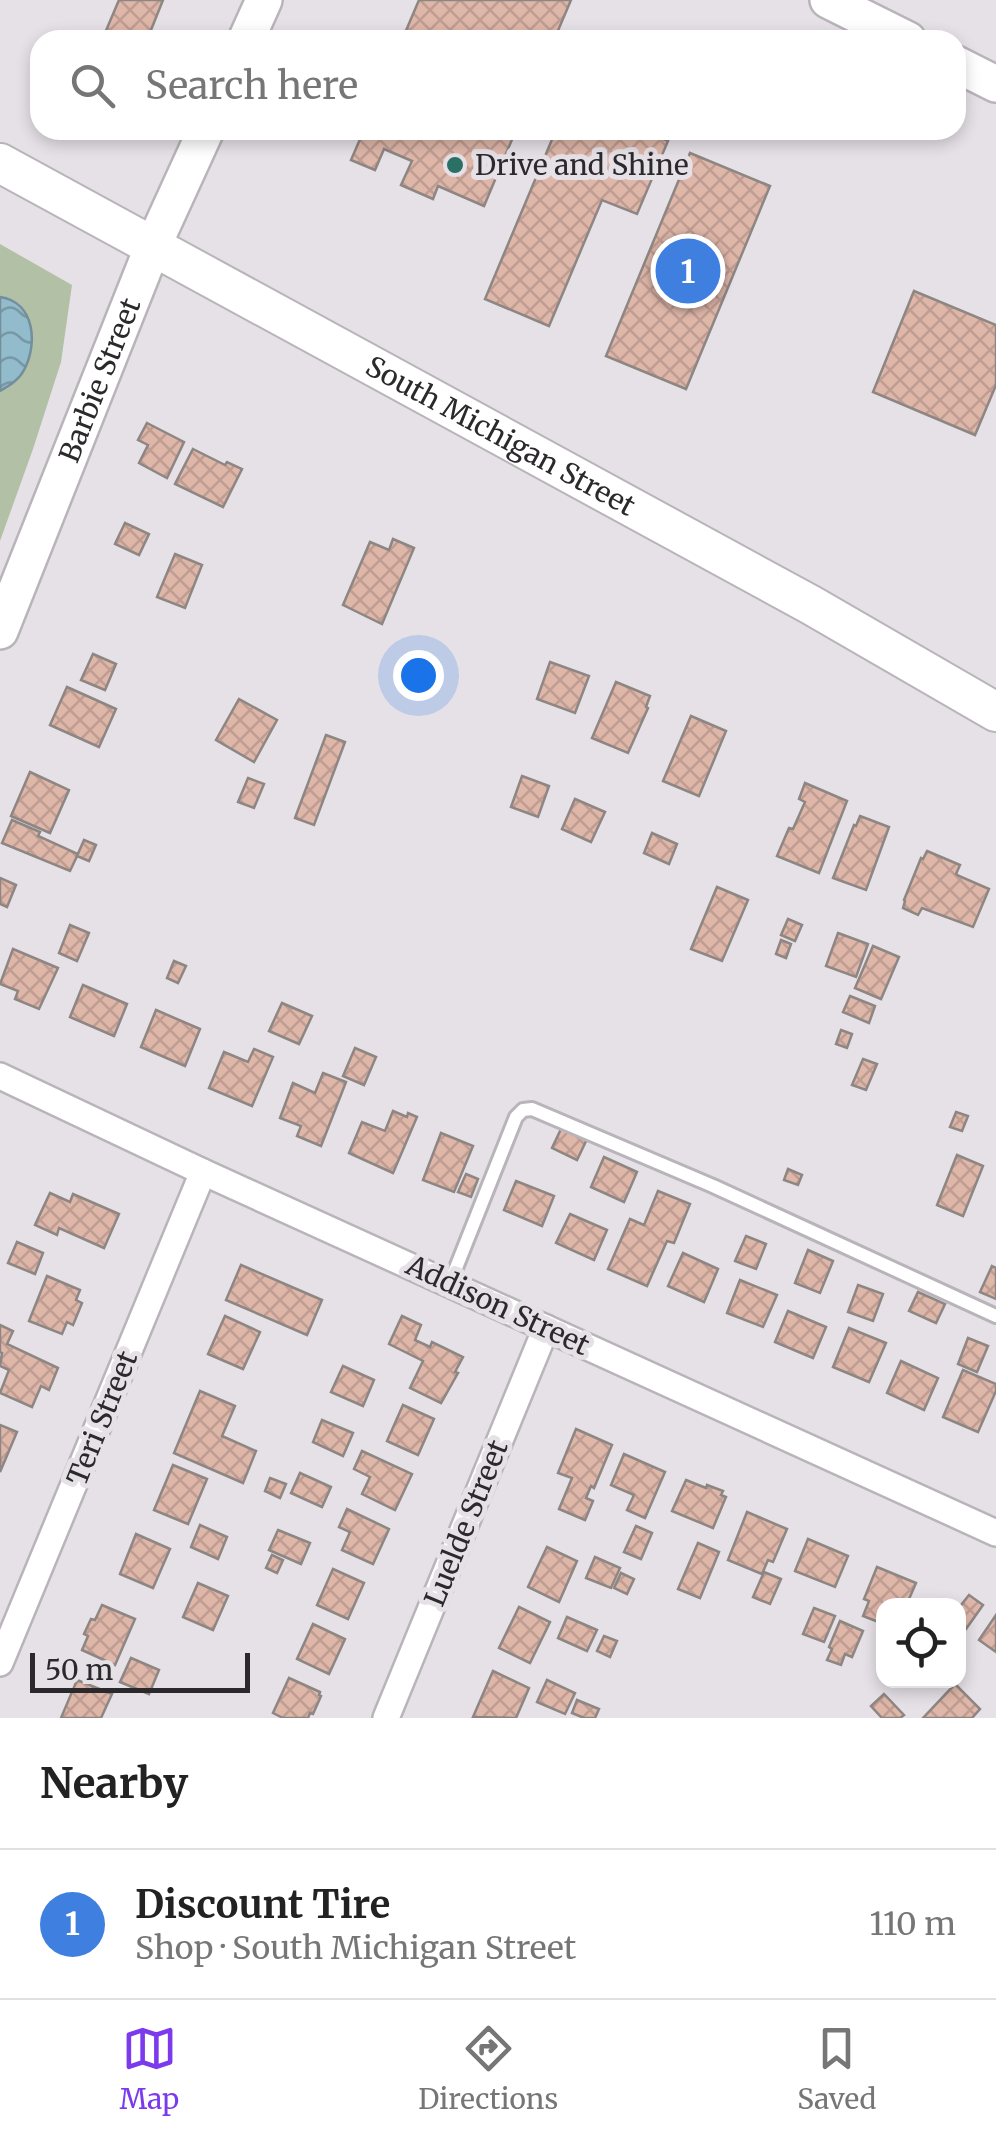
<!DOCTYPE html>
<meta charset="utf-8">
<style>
body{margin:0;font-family:Merriweather,serif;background:#f6f6f6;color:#222}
.controls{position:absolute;right:30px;bottom:30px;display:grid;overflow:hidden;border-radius:20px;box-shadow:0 5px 15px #0003}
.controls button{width:90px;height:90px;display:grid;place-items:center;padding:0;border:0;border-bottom:2px solid #e0e0e0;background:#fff;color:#222;font:50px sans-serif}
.scale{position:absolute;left:30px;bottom:25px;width:220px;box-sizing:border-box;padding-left:10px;border:5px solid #2b292b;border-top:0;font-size:28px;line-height:35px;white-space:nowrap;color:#2b292b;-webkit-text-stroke:8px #e6e1e7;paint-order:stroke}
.you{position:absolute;left:418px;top:675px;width:35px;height:35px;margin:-25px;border:8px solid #fff;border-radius:50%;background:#1a73e8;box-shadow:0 0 0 15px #1a73e833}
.badge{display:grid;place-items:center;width:65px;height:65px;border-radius:50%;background:#7c3aed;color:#fff;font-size:32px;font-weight:700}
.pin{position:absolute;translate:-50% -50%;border:5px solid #fff;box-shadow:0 2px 10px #0006}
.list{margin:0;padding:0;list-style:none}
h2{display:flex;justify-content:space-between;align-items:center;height:130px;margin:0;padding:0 40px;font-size:42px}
h2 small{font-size:32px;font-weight:400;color:#767676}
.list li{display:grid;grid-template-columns:65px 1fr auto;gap:30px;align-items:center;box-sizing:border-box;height:150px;padding:0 40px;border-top:2px solid #e0e0e0}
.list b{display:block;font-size:38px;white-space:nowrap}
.list p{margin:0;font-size:32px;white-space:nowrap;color:#767676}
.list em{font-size:32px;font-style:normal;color:#767676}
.icon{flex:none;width:55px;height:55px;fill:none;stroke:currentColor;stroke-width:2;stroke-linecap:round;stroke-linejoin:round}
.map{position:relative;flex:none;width:996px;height:1718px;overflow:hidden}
.search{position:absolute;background:#fff;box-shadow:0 5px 15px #0003;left:30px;right:30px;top:30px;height:110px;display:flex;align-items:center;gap:25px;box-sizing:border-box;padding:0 35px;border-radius:30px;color:#767676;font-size:38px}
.sheet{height:280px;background:#fff}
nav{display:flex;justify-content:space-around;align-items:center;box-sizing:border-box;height:140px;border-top:2px solid #e0e0e0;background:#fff;font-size:28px;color:#767676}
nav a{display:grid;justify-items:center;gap:5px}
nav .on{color:#7c3aed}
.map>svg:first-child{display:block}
</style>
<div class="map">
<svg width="996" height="1718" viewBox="0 0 996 1718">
<defs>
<pattern id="water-waves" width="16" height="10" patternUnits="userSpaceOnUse" patternTransform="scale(2.5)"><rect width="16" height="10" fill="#92bbcb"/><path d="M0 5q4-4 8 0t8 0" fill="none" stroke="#7798a5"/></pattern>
<pattern id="building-cross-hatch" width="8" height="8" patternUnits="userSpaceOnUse" patternTransform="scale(2.5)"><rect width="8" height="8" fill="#dfb7a9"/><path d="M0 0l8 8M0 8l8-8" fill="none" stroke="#c09d92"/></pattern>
</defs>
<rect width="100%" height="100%" fill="#e6e1e7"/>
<!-- green -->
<polygon fill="#b2c0a6" points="0,244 72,285 61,362 33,449 0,541"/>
<!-- water -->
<path fill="url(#water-waves)" stroke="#738f9b" stroke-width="2.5" d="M0 297C35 302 38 344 24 370 19 380 9 386 0 391Z"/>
<!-- building -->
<g fill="url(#building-cross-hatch)" stroke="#8d8683" stroke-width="2.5">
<polygon points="119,0 163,0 147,40 102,40"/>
<polygon points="419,0 571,0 554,40 402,40"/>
<polygon points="364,130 516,130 484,206 438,186 433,199 401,185 412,161 384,149 375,170 351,160"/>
<polygon points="556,130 642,130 668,141 637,214 602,200 549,326 485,299"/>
<polygon points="690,153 770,186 686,389 606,356"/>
<polygon points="914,291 996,325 996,385 975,435 873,392"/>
<polygon points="147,423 184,442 167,478 139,463 148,445 138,440"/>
<polygon points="193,449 225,465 227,462 242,469 223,507 175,484"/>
<polygon points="125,523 149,534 139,555 115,544"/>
<polygon points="393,539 414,548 382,624 343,605 370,542 389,550"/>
<polygon points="175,554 202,565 185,608 157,597"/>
<polygon points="93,654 116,664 105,690 81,680"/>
<polygon points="550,662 589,676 575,713 537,699"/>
<polygon points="616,682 650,696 646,707 648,708 628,753 592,738"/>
<polygon points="67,687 116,709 99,747 50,725"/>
<polygon points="239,699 277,720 254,762 216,740"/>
<polygon points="691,716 726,731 699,796 663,781"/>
<polygon points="326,735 345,742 314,825 295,818"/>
<polygon points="30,772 69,790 50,833 11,816"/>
<polygon points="522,776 549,786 538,817 511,807"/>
<polygon points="248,778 264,784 254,808 238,802"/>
<polygon points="805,783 847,801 819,873 777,856 789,828 793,829 805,802 799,799"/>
<polygon points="575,799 605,812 591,842 562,829"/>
<polygon points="860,816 889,827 866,890 833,878 854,825 856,826"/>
<polygon points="12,820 40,832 38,836 78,854 70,871 2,843"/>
<polygon points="652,833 677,844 669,864 644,853"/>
<polygon points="84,840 96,845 89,861 77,856"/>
<polygon points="927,851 960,865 956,874 959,876 989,889 973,927 922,908 918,915 903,908 905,901 904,900 921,858 923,859"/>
<polygon points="0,878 16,885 7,907 0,904"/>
<polygon points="717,887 748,900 722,961 691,949"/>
<polygon points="788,919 802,925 795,941 781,935"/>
<polygon points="70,925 89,933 77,961 59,953"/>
<polygon points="838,933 868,944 856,977 826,966"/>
<polygon points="781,940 791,944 786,958 776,954"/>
<polygon points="873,946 899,957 881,999 855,988"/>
<polygon points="13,949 58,968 39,1009 15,999 18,991 0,984"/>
<polygon points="174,961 186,966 178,983 167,978"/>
<polygon points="83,985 127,1004 114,1036 70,1017"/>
<polygon points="850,996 875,1006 869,1023 843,1012"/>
<polygon points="282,1003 312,1016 299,1044 269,1031"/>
<polygon points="156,1010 200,1029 185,1066 141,1047"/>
<polygon points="841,1030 852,1034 847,1048 836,1044"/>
<polygon points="355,1048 376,1057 364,1085 343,1076"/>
<polygon points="254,1049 273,1057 252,1106 209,1088 224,1052 248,1062"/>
<polygon points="863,1059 877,1064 866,1090 852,1085"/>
<polygon points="323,1073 346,1082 321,1146 297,1136 301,1126 280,1118 293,1083 315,1093"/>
<polygon points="393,1111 407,1117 408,1113 417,1117 393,1173 349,1153 362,1122 385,1131"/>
<polygon points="956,1112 968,1116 962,1131 950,1127"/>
<polygon points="562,1127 587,1139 577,1160 552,1148"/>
<polygon points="441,1133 473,1146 454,1192 423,1180"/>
<polygon points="957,1155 983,1166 963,1216 937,1205"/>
<polygon points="604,1157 637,1172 624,1202 591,1187"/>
<polygon points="788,1169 802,1175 798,1185 784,1180"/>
<polygon points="466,1174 478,1179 471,1197 458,1192"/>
<polygon points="516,1181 554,1196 542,1226 504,1210"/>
<polygon points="658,1191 690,1204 674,1243 667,1241 647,1286 608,1269 630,1219 644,1225"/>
<polygon points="50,1193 70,1202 73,1194 119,1214 104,1248 59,1228 57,1235 35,1225"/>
<polygon points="570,1214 607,1230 594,1260 556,1243"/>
<polygon points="746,1236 766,1244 756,1269 735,1261"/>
<polygon points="17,1242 43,1253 35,1274 8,1263"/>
<polygon points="808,1250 833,1261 820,1293 795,1283"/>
<polygon points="683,1253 718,1269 704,1302 668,1286"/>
<polygon points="241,1265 322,1300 307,1335 226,1300"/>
<polygon points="992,1266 996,1268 996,1299 980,1292"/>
<polygon points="47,1276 80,1290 76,1300 82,1303 73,1325 67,1322 62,1334 29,1321"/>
<polygon points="740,1280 777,1295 763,1327 727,1313"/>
<polygon points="858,1285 883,1294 873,1321 848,1312"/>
<polygon points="918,1292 945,1304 936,1323 909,1311"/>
<polygon points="788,1311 826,1327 813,1358 775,1342"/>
<polygon points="225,1316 260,1332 243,1369 208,1354"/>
<polygon points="402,1316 421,1325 415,1340 430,1347 432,1342 463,1357 455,1372 458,1373 441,1403 410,1388 423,1361 389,1344"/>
<polygon points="0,1325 13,1331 7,1344 58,1368 49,1390 41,1386 32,1407 0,1393 9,1370 0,1366 2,1353 0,1352"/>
<polygon points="849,1328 886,1343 869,1382 833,1367"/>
<polygon points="968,1338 988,1346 977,1372 958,1364"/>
<polygon points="901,1361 938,1378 924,1410 887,1393"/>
<polygon points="343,1366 374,1380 363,1406 331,1392"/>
<polygon points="963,1370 996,1384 996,1391 978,1432 943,1417"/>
<polygon points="200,1391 235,1406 222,1436 256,1451 243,1483 174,1453"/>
<polygon points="403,1405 434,1419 418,1455 387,1441"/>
<polygon points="322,1420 353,1433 343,1456 313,1442"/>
<polygon points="0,1425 17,1432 0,1472"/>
<polygon points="576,1429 612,1445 594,1488 591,1486 586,1498 593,1501 585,1520 559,1509 572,1478 558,1473"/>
<polygon points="362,1451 412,1474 395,1510 362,1494 370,1477 354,1469"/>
<polygon points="624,1454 665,1472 645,1518 627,1510 634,1495 611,1485"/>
<polygon points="173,1465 207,1479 188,1524 154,1510"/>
<polygon points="300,1473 331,1487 322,1507 291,1493"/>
<polygon points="270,1478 286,1484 280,1498 265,1491"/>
<polygon points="686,1480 706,1488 707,1485 723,1491 721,1495 726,1497 713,1528 672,1511"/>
<polygon points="347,1509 389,1529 373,1564 342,1550 350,1532 339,1527"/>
<polygon points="747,1512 787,1529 773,1562 768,1560 762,1574 728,1560"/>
<polygon points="200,1525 227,1537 218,1559 191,1547"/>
<polygon points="636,1526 652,1533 641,1559 624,1552"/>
<polygon points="278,1530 310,1543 301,1564 269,1550"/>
<polygon points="136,1534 170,1549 153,1588 120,1574"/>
<polygon points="808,1539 848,1556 835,1587 795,1571"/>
<polygon points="698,1543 719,1552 700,1598 678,1589"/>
<polygon points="547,1547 577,1561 559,1602 528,1587"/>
<polygon points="272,1555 283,1560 277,1573 266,1568"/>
<polygon points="595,1557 620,1568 611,1588 586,1578"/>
<polygon points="877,1567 916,1583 906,1606 884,1606 881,1623 863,1616 869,1601 864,1599"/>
<polygon points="333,1569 364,1583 348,1619 317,1605"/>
<polygon points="764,1572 781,1579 770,1604 753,1597"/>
<polygon points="621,1573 634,1579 627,1594 614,1588"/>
<polygon points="198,1583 228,1596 213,1630 183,1617"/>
<polygon points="969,1595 983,1605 966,1629 958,1624 958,1609"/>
<polygon points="102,1605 135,1619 115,1665 82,1650 88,1636 84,1634 91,1619 95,1620"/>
<polygon points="519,1607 550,1622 530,1663 499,1648"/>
<polygon points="814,1608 835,1616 824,1642 803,1634"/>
<polygon points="996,1615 996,1652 979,1640"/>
<polygon points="567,1617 597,1630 587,1651 558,1638"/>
<polygon points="840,1621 863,1631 852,1657 845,1654 841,1665 827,1660 832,1649 829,1647"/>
<polygon points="313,1624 345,1639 329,1674 297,1659"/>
<polygon points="604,1636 617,1641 610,1657 597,1651"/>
<polygon points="131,1658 159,1670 149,1694 120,1682"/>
<polygon points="493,1671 529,1688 516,1718 473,1717"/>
<polygon points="289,1678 320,1692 319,1695 321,1696 313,1714 310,1713 308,1718 283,1718 273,1713"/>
<polygon points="77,1680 112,1694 101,1718 61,1718"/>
<polygon points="547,1680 575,1693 565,1714 537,1702"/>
<polygon points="955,1684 980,1709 972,1718 923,1718"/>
<polygon points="884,1694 904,1715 900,1718 882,1718 871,1706"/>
<polygon points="577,1700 599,1709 595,1718 584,1718 572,1713"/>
</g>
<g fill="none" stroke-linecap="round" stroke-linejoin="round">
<defs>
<polyline id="lane" points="450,1283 516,1117 523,1110 532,1109 713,1186 996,1316"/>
<g id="street">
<polyline points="0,1076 203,1172 996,1533"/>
<polyline points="0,1663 203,1172"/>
<polyline points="386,1718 546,1328"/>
</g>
<g id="secondary">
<polyline points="828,0 908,40"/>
<polyline points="246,40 264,0"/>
<polyline points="956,64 996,84"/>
<path id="s1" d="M0 631 153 246 206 130"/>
</g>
<g id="primary">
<path id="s2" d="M0 163 811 605 996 712"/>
</g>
</defs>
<!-- lane casing -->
<use href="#lane" stroke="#b9b4ba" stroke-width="18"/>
<!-- street casing -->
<use href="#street" stroke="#b9b4ba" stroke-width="30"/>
<!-- secondary casing -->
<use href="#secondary" stroke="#b9b4ba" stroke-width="40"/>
<!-- primary casing -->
<use href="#primary" stroke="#b9b4ba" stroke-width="42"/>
<!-- lane -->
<use href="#lane" stroke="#fff" stroke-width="12"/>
<!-- street -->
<use href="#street" stroke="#fff" stroke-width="25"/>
<!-- secondary -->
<use href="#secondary" stroke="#fff" stroke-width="35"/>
<!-- primary -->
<use href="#primary" stroke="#fff" stroke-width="38"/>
</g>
<!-- markers -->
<circle fill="#2a7064" stroke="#e6e1e7" stroke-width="4" cx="455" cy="165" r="10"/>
<g text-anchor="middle" stroke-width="10" stroke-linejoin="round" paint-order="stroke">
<!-- poi labels -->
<g font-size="28" fill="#2b292b" stroke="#e6e1e7" text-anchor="start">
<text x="475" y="175">Drive and Shine</text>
</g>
<!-- street labels -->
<g font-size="28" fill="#2b292b" stroke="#e6e1e7">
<text dy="10" stroke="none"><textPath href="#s1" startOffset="270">Barbie Street</textPath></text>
<text dy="10" stroke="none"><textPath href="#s2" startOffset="570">South Michigan Street</textPath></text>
<text transform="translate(498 1305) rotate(25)" y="10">Addison Street</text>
<text transform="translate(102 1418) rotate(-68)" y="10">Teri Street</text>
<text transform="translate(466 1523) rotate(-68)" y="10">Luelde Street</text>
</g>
</g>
</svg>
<div class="controls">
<button><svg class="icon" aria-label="locate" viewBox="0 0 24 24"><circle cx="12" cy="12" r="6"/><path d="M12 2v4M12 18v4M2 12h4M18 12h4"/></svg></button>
</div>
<div class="scale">50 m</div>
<div class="you"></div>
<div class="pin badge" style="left:688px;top:271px;background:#3f7fe0">1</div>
<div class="search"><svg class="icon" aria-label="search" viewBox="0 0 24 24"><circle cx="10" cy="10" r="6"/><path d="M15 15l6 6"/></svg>Search here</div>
</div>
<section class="sheet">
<h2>Nearby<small></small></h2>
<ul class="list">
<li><span class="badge" style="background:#3f7fe0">1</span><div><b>Discount Tire</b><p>Shop · South Michigan Street</p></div><em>110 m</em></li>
</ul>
</section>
<nav>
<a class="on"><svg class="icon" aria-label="map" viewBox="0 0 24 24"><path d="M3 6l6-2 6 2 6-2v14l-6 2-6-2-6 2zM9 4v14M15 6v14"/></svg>Map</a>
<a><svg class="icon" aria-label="directions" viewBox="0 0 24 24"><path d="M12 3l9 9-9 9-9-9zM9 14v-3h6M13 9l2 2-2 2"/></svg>Directions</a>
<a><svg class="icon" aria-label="saved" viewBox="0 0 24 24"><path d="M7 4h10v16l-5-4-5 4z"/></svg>Saved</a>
</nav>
